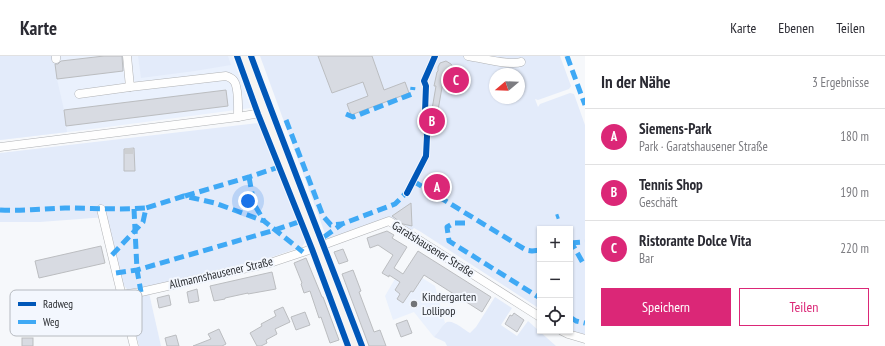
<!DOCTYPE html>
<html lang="de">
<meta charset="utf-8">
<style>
body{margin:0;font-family:"PT Sans Narrow",sans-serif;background:#f7f7f7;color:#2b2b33}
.controls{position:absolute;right:12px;bottom:12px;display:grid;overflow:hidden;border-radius:0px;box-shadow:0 1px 3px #0004}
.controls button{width:36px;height:36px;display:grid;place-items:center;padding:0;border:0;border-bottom:1px solid #e1e1e2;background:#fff;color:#2b2b33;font:20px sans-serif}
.compass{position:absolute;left:489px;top:12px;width:36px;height:36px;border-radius:50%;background:#fff;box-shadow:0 1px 3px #0004;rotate:251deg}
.you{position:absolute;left:248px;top:145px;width:14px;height:14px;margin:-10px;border:3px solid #fff;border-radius:50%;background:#1a73e8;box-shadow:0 0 0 6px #1a73e833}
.badge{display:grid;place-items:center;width:26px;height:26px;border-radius:50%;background:#db2777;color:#fff;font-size:13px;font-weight:700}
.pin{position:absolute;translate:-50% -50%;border:2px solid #fff;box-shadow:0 1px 4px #0006}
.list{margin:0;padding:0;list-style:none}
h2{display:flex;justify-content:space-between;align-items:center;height:52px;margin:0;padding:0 16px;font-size:17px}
h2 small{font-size:13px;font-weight:400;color:#7c7c81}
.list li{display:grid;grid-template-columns:26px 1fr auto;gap:12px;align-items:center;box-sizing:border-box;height:56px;padding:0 16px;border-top:1px solid #e1e1e2}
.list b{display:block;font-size:15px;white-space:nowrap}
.list p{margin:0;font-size:13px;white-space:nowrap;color:#7c7c81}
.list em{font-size:13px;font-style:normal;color:#7c7c81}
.actions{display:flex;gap:8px;padding:12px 16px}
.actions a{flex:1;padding:9px 0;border:1px solid #db2777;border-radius:0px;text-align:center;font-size:14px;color:#db2777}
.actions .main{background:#db2777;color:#fff}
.icon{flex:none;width:22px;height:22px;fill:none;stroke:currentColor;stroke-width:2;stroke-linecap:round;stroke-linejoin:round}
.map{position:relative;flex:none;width:585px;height:290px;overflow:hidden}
header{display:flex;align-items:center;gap:24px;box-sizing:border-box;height:56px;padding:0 20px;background:#fff;border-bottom:1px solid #e1e1e2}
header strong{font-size:19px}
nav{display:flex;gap:22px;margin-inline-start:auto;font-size:14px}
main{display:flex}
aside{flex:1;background:#fff}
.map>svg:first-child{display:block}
</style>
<header>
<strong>Karte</strong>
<nav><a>Karte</a><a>Ebenen</a><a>Teilen</a></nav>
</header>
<main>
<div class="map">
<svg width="585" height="290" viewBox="0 0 585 290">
<rect width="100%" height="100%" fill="#f6f8fb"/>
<!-- built -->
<g fill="#eaf1fd">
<polygon points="0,0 232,0 251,52 77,75 0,84"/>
<polygon points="408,213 435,230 445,267 434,281 414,256 393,264 385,240 399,216 404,219"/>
</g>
<!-- green -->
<g fill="#e3ebfa" fill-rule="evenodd">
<polygon points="0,0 54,0 57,23 64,54 67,76 0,84"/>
<polygon points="138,0 228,0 231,9 195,15 141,22"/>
<path d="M260 0H560L571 30 569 33 538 44 535 43 538 51 540 48 570 37 574 38 585 69V280L577 278 570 273V173H540V253L421 176 414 172 412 174 394 163 387 162 327 183ZM495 18H519V42H495Z"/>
<polygon points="259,67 305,186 302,191 269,202 129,235 121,227 106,161 40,166 0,166 0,97"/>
<polygon points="149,237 161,290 139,290 127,242"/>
<path d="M495 241 512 252 501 269 517 280 528 265 556 290H447L445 286 434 281C437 278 443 268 447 266 454 264 464 274 470 277L476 271Z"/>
</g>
<!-- building -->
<g fill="#d8dbe2" stroke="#bbbdc0">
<polygon points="104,0 122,0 123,15 57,23 55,8 58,8 61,5"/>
<polygon points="318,0 372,0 384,34 405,26 409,37 351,59 347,48 368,40 363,26 332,37"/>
<polygon points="446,5 451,8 453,11 453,14 450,18 444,20 437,60 431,59 436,30 434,30 437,16 438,15 438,11 440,7"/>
<polygon points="226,34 228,50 66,70 64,54"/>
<polygon points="134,92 135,115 124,115 124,93"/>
<polygon points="411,147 412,170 403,168 392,160"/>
<polygon points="387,175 394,179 392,182 407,191 394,212 403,218 418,195 491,241 482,256 424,219 413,236 411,235 403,247 397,243 400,238 395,234 400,226 389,219 389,221 382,217 393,199 378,189 370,192 367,182"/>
<polygon points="101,190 105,207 39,222 35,205"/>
<polygon points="343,193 348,205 339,208 334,196"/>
<polygon points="306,202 322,241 323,241 339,284 330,287 321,261 319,262 310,235 304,237 301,228 302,227 294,207"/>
<polygon points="353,214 361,235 359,236 374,276 380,274 386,290 369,290 342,218"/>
<polygon points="272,216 276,233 248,238 248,237 225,242 225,243 214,245 210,230"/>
<polygon points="197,233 199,245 189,247 187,236"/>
<polygon points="169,239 171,249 159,252 157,242"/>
<polygon points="283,251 290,266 275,273 277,278 266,284 267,287 261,290 257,290 250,277 262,270 261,268 276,260 274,255"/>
<polygon points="305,256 310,269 296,274 291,261"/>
<polygon points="514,257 524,264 517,276 505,268 510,259 512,260"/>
<polygon points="407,264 412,277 401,281 396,268"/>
<polygon points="219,273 226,288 222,290 193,290 211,283 208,278"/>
<polygon points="176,279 179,290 167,290 165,282"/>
<rect x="22" y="282" width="11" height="8"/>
</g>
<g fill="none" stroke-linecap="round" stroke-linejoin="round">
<!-- minor-tunnel -->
<polyline stroke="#cdcfd2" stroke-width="8" stroke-dasharray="8 4" stroke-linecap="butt" points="129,92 129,98"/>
<defs>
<g id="minor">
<polyline points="56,0 56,3"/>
<polyline points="127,0 130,31"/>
<path d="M468 0C480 2 511 10 521 6"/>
<path d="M79 38 130 31 226 20C229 21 232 22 234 25 239 32 238 52 238 61"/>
<polyline points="0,91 238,61 266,56"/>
<polyline points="101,153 112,199 134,290"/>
<polyline points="121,239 141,236 270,207 312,193 389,165 540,261"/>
<polyline points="562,275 568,278 585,283"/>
</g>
<polyline id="major" points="245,0 318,191 355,290"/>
</defs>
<!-- minor casing -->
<use href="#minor" stroke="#b0b2b5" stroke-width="9"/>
<!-- major casing -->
<use href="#major" stroke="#c4c1bd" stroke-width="11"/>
<!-- minor -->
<use href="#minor" stroke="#fefefe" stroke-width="8"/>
<!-- major -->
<use href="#major" stroke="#f6f4f1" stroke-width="10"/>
<!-- quiet -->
<g stroke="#3fa9f5" stroke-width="5" stroke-dasharray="10 5" stroke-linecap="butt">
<polyline points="567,0 585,49"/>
<polyline points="346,58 353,61 412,38 413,31"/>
<polyline points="286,64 323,160 331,169 342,168"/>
<polyline points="249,121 254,148 264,165"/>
<polyline points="413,125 526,194 532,195 540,194"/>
<polyline points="185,140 249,121 279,111"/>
<polyline points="134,153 137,214 141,236"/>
<path d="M0 154C22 155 43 153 65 152 92 152 119 154 146 152"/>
<polyline points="556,161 559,160"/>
<polyline points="465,167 454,167 447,171 449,185 540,242"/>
<polyline points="324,181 342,168 395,148 408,135"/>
<polyline points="570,184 583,207 585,208"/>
<polyline points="570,187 585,186"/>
<polyline points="112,199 143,166 146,152 184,140 215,147 264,165 303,196"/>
<polyline points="116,217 137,214 275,174 304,164"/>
<polyline points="570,261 576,265 585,267"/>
</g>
<defs>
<g id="cycleway">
<polyline points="237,0 258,58 312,193 348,290"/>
<path d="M251 0C287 97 325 193 362 290"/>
<polyline points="407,137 426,100 427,80 425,56 426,30 424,25 435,0"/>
</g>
</defs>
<!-- cycleway casing -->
<use href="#cycleway" stroke="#f3f7fe" stroke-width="8"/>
<!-- cycleway -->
<use href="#cycleway" stroke="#0057b8" stroke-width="6"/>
</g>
<!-- markers -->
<circle fill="#717377" stroke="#f3f7fe" stroke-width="1.5" cx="414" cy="248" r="4"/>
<g text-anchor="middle" stroke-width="4" stroke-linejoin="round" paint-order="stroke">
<!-- street labels -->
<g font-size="12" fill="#292c30" stroke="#f3f7fe">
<text transform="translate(433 193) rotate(32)" y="4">Garatshausener Straße</text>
<text transform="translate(221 217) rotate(-13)" y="4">Allmannshausener Straße</text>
</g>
<!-- poi labels -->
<g font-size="12" fill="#292c30" stroke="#f3f7fe" text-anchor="start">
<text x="422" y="245">Kindergarten<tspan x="422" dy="14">Lollipop</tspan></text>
</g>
</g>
<!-- legend -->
<rect x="10" y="234" width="132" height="46" rx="6" fill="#f3f7fe" stroke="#b6bac0" stroke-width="1"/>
<rect x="18" y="246" width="18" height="4" fill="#0057b8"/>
<rect x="18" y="264" width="18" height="4" fill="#3fa9f5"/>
<g font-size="11" fill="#292c30">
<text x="43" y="252">Radweg</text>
<text x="43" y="270">Weg</text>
</g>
</svg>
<div class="controls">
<button>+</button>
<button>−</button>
<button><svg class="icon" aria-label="locate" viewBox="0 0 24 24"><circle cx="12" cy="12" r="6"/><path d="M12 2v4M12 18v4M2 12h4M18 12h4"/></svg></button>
</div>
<svg class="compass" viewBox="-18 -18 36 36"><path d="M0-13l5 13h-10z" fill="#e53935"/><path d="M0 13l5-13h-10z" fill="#7c7c81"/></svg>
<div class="you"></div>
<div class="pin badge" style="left:437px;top:131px">A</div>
<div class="pin badge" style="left:432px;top:65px">B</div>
<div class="pin badge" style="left:456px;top:24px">C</div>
</div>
<aside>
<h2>In der Nähe<small>3 Ergebnisse</small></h2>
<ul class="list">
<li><span class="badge">A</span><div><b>Siemens-Park</b><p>Park · Garatshausener Straße</p></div><em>180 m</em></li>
<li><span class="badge">B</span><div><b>Tennis Shop</b><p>Geschäft</p></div><em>190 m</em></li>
<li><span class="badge">C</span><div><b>Ristorante Dolce Vita</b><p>Bar</p></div><em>220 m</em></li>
</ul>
<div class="actions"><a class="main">Speichern</a><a>Teilen</a></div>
</aside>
</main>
